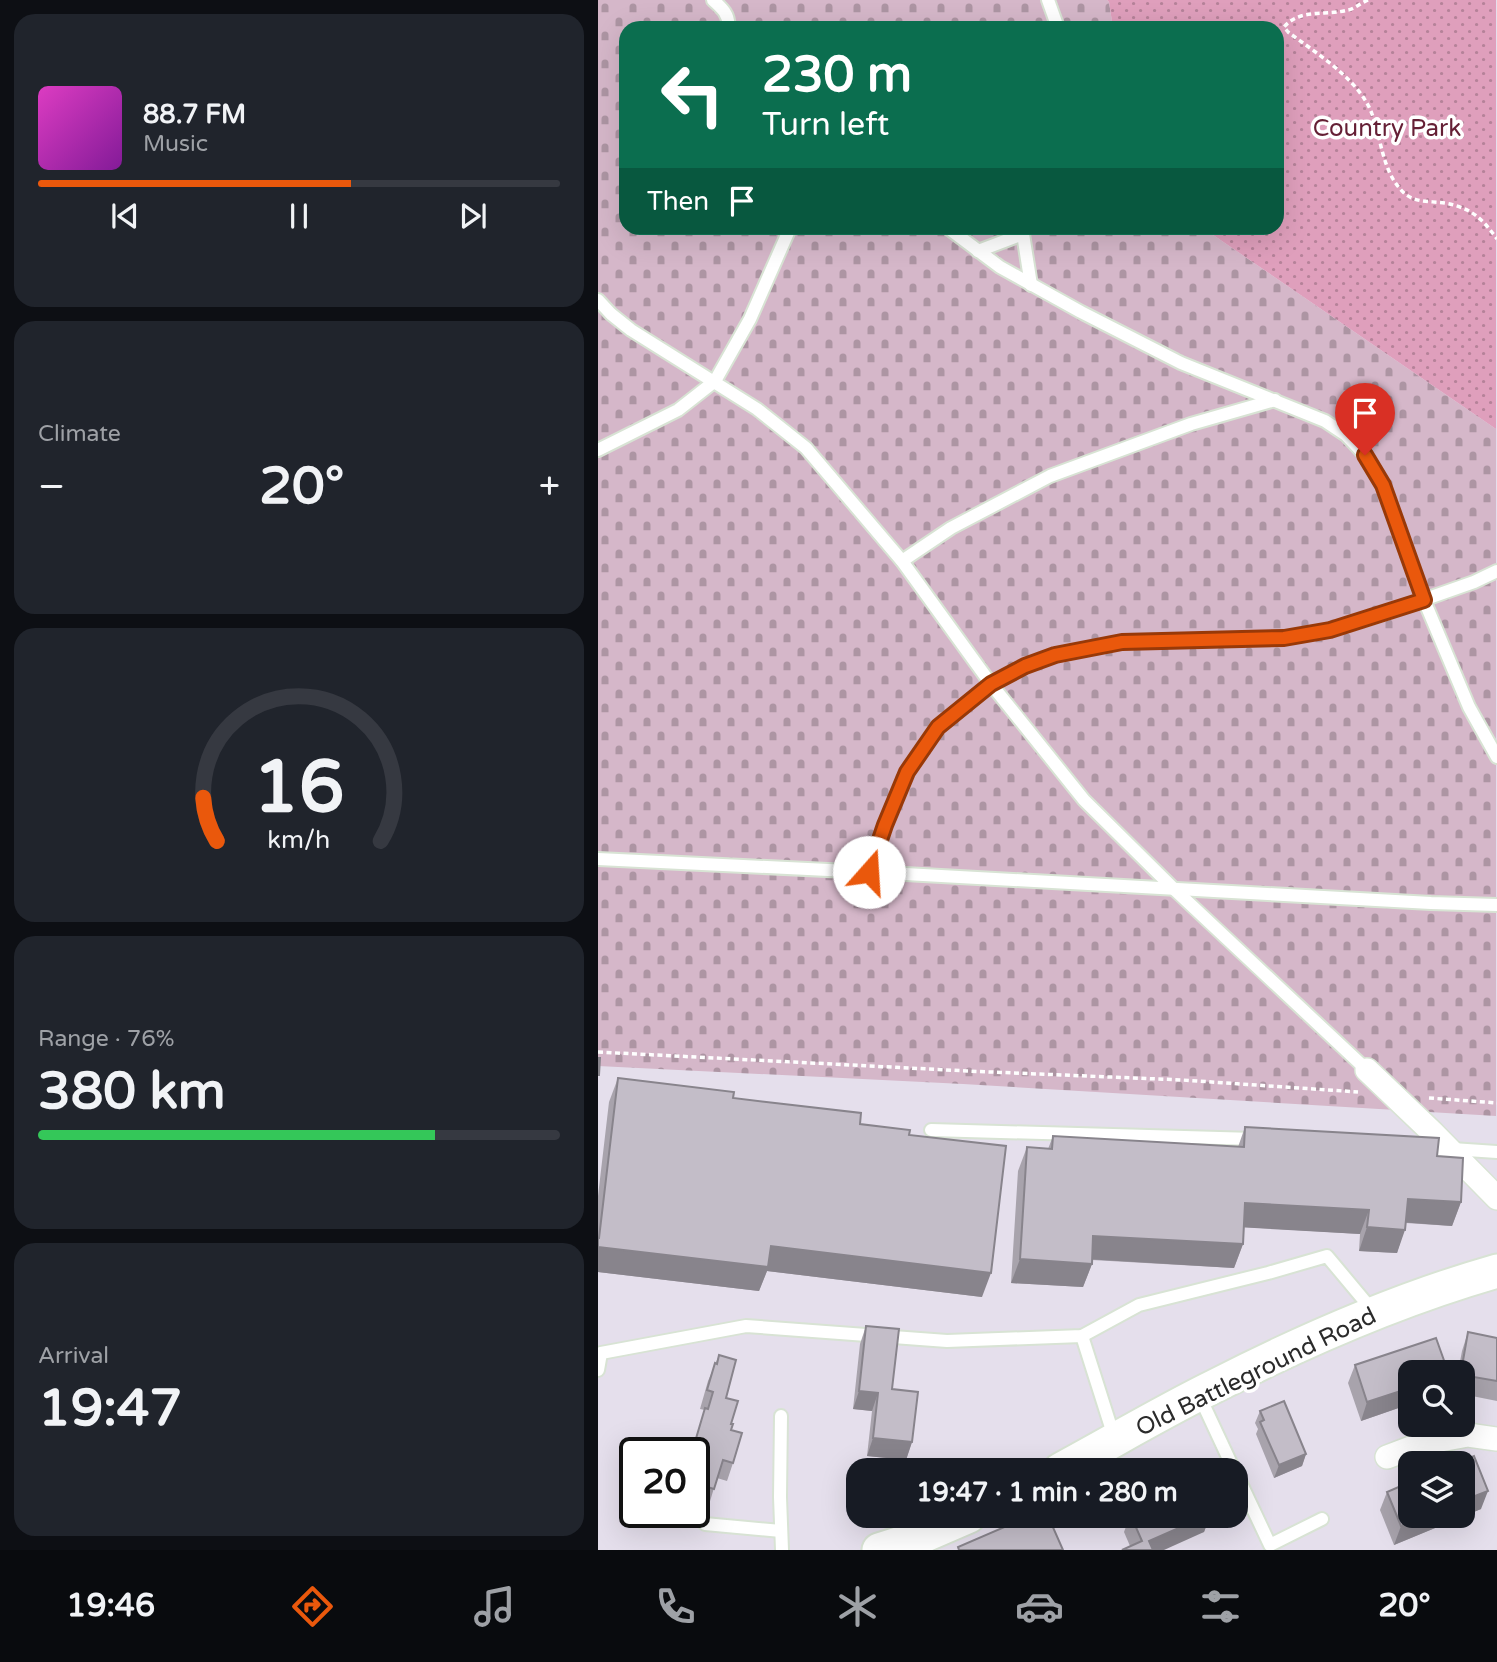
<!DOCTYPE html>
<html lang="en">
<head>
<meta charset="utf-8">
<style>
  body { margin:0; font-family:"Varela Round",sans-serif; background:#20242c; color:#f1f3f6; height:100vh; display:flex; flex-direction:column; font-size:26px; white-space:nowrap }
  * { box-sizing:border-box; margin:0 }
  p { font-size:23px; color:#9ea1a6 }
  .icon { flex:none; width:38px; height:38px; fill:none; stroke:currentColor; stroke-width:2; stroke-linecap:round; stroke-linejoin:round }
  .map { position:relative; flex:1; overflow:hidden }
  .sheet { display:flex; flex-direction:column; gap:14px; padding:14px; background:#0d0f14; width:598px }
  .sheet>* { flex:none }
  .hud { position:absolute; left:21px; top:21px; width:665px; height:214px; border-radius:21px; box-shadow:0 7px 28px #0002; background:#0b6e4f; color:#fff; overflow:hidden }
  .tools { position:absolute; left:800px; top:1360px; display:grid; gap:14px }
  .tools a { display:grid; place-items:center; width:77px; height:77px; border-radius:14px; background:#171b24; box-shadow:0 7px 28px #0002; font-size:35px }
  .speed { position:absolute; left:21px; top:1437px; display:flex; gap:14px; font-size:35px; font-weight:700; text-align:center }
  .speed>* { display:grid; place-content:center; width:91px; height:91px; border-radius:50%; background:#171b24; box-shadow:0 7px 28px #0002; line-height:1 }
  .speed .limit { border:4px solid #111; border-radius:10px; background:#fff; color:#111 }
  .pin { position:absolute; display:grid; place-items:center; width:60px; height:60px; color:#fff; margin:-72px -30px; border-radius:50% 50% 50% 0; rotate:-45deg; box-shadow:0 0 7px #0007 }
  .pin .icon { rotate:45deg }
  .me { position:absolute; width:77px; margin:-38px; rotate:19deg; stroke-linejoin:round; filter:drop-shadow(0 0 5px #0008) }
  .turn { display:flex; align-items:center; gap:24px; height:147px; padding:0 28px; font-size:32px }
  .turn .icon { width:91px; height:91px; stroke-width:2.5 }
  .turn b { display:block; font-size:49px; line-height:60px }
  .then { display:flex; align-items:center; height:66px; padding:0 28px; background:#0003; gap:14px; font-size:26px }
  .big { font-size:52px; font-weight:700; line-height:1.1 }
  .sheet .widget { flex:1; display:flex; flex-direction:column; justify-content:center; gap:10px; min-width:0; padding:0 24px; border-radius:21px; background:#20242c }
  .sheet .dial { align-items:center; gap:0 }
  .dial svg { height:182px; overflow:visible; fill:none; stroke:#363941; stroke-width:7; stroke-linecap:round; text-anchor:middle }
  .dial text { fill:#f1f3f6; stroke:none }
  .song { display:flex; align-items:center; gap:21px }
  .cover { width:84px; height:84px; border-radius:10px; background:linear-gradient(135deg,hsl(310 70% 55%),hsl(290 70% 35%)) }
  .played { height:7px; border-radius:4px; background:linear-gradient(90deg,#ea580c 60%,#363941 60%) }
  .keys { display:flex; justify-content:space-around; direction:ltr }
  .heat { display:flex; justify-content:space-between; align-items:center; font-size:38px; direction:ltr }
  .charge { height:10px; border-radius:5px; background:linear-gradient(90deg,#34c759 76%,#363941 0) }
  .trip { position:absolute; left:248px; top:1458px; width:402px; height:70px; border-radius:21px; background:#171b24; box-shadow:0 7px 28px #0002; font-weight:700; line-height:70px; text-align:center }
  .dock { display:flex; height:112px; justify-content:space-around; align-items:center; background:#090b0e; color:#9ea1a6 }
  .dock .icon { width:49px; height:49px }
  .dock .active { color:#ea580c }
  .dock b { font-size:32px; color:#f1f3f6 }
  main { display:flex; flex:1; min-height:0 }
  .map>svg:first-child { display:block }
  .cemetery { fill:url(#cemetery-stones) }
  .park { fill:url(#park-dots) }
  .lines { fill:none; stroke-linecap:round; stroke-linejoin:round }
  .lane-casing { stroke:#d8e3d4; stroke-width:16 }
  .street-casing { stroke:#d8e3d4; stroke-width:26 }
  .secondary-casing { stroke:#d8e3d4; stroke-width:37 }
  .path { stroke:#fff; stroke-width:3.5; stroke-dasharray:5 3.5; stroke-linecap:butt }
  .lane { stroke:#fff; stroke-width:12 }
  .street { stroke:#fff; stroke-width:23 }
  .secondary { stroke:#fff; stroke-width:33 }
  .wall { fill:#a8a3ac }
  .shaded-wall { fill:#88848c }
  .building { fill:#c3bdc8; stroke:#88848c; stroke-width:2 }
  .route-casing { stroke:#983908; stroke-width:18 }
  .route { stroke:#ea580c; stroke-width:12 }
  .labels { text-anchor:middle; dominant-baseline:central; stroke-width:7; stroke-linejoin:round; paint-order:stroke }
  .park-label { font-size:24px; fill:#651f35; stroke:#fff }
  .street-label { font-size:24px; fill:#2b2b2b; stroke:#fff }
</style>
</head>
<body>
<main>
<section class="sheet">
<div class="widget">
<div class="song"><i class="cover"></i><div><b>88.7 FM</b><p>Music</p></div></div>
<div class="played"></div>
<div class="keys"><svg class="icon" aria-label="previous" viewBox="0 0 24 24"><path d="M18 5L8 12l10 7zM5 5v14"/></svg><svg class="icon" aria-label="pause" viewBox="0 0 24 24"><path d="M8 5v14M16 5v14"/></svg><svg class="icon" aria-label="next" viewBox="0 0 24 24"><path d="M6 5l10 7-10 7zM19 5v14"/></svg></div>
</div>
<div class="widget"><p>Climate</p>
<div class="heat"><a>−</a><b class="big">20°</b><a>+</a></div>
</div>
<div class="widget dial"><svg viewBox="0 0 100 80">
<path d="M14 69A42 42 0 1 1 86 69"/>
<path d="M14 69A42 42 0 0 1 8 50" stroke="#ea580c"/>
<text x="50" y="56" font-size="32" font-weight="700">16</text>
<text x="50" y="72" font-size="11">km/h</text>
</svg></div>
<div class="widget"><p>Range · 76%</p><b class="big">380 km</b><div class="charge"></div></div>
<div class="widget"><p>Arrival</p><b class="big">19:47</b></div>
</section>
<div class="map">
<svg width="899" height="1550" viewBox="0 0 899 1550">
  <defs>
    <pattern id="cemetery-stones" width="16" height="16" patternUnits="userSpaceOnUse" patternTransform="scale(1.75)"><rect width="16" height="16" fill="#d5b7c9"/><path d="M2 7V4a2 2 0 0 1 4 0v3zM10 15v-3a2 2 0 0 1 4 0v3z" fill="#ad95a3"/></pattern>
    <pattern id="park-dots" width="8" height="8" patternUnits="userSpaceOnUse" patternTransform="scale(1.75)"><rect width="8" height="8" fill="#df9fbc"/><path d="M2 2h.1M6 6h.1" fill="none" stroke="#b58299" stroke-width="1.8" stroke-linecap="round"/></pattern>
  </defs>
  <rect width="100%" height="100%" fill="#e5dfec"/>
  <polygon class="cemetery" points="0,0 509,0 511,2 515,28 28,28 28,228 605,228 898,429 898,1116 365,1084 0,1066"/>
  <polygon class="park" points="509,0 898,0 898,429 605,228 679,228 679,28 515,28 511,2"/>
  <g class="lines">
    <g class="lane-casing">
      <g id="lane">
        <path d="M115,0C124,8 132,15 130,28"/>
        <polyline points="450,0 460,28"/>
        <polyline points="350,228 402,267 483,312 583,363 727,421 748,435 767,455 785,485 826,600 871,707 899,757"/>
        <polyline points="428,228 425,234 433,285"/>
        <polyline points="380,251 425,234"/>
        <polyline points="0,300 13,314 33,330 159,409 208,448 304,561 393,684 486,800 576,889 769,1070"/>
        <polyline points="0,450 80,410 117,381 152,319 192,228"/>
        <polyline points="304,561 353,528 452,476 593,424 677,400"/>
        <polyline points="0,859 271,872 833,903 899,905"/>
        <polyline points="271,872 287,825 309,772 339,727 393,684 427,666 457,655 524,642 686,638 732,630 785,614 876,582 899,571"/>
        <polyline points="333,1130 657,1139"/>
        <polyline points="854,1149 899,1152"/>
        <polyline points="484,1336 517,1440"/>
        <polyline points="0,1370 3,1353 148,1326 349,1341 484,1336 541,1305 670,1273 729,1256 775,1311"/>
        <polyline points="601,1395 636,1470"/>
        <polyline points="183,1416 182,1497 184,1550"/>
        <polyline points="639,1475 672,1545 724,1519"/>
        <polyline points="107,1524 183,1531"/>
      </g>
    </g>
    <g class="street-casing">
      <g id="street">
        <polyline points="769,1070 835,1133 899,1198"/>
        <polyline points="789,1457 826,1443 870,1435 899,1439"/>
      </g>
    </g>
    <g class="secondary-casing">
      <g id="secondary">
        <path d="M462,1470C514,1442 564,1412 617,1386C707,1340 801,1299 899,1271"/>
        <polyline points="281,1550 325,1536 371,1516"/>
      </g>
    </g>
    <g class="path">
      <path d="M770,0C763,3 756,9 750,10C729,16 702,8 686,27L690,32C718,53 762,80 774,114C784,141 784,172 806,193C817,203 833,201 847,203C873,208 884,218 899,239"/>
      <polyline points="0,1052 369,1071 584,1080 760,1092"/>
      <polyline points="831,1098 899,1103"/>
    </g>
    <use href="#lane" class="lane"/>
    <use href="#street" class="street"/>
    <use href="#secondary" class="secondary"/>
  </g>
  <g class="wall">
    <polygon points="20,1078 135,1098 262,1124 311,1135 384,1297 169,1271 161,1291 0,1272 0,1196 11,1102"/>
    <polygon points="647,1127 839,1156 863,1202 854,1226 808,1223 799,1253 761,1251 762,1234 646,1227 645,1244 636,1268 494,1260 494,1264 485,1287 413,1283 420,1171 429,1147 450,1149 455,1136 640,1147"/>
    <polygon points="268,1326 294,1389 314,1442 308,1460 269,1456 274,1411 255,1409 262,1344"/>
    <polygon points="870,1332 899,1338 899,1401 864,1394 864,1372 860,1372 864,1351"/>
    <polygon points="121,1355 133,1424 135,1463 129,1481 119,1478 110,1508 96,1504 96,1452 93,1452 107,1410 102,1409 110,1381"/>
    <polygon points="757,1365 848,1366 845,1372 812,1372 812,1404 763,1421 750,1383"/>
    <polygon points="662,1411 708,1454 704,1466 676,1478 658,1434 660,1429 657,1423"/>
    <polygon points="789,1492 883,1509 796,1545 782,1510"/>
    <polygon points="532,1516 612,1516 606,1532 532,1546 526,1532"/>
  </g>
  <g class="shaded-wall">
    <polygon points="810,1199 863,1202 854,1226 801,1222"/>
    <polygon points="647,1203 771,1210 762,1234 639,1227"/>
    <polygon points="769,1227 807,1230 799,1253 761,1251"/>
    <polygon points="495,1236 645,1244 636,1268 487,1259"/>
    <polygon points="173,1246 393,1273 384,1297 169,1271 161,1291 0,1272 0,1247"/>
    <polygon points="422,1259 494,1264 485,1287 413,1283"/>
    <polygon points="848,1366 845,1372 833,1372 833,1370"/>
    <polygon points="812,1388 812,1404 763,1421 769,1402"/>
    <polygon points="261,1391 280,1393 274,1411 255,1409"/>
    <polygon points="275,1438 314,1442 308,1460 269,1456"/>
    <polygon points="708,1454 704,1466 676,1478 681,1465"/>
    <polygon points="890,1491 883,1509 796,1545 803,1526 829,1516 864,1516 864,1501"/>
    <polygon points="608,1516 612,1516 606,1532 566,1550 548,1550 551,1541"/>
  </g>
  <g class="building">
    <polygon points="0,1058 2,1058 1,1075 0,1075"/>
    <polygon points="20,1078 136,1092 135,1098 263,1113 262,1124 312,1130 311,1135 408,1146 393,1273 173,1246 170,1267 0,1247 0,1238 1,1238"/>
    <polygon points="647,1127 841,1138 839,1156 865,1158 863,1202 810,1199 807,1230 769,1227 771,1210 647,1203 645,1244 495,1236 494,1264 422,1259 429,1147 454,1149 455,1136 646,1147"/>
    <polygon points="268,1326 301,1329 294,1389 320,1392 314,1442 275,1438 280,1393 261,1391"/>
    <polygon points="870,1332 899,1338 899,1381 864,1375 864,1372 863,1372"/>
    <polygon points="838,1338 848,1366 833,1370 834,1372 812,1372 812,1388 769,1402 757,1365"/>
    <polygon points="121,1355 138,1360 128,1398 140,1401 133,1424 135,1424 133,1430 144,1433 135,1463 125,1460 116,1489 96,1483 96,1452 94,1452 107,1408 110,1409 115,1392 109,1390 117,1363 119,1364"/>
    <polygon points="686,1401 708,1454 681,1465 662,1422 666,1420 662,1411"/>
    <polygon points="876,1456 890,1491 864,1501 864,1463 860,1463"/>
    <polygon points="812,1482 812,1516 829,1516 803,1526 789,1492"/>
    <polygon points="432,1516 450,1516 465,1550 361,1550 360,1547"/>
    <polygon points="533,1516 608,1516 551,1541 555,1550 524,1550 544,1541"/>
  </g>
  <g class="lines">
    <g class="route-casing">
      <polyline id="route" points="271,872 287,825 309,772 340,727 393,684 427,666 457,655 524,642 686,638 732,630 826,600 785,485 767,455"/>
    </g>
    <use href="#route" class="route"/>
  </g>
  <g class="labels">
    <g class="park-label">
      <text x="789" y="128">Country Park</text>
    </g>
    <g class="street-label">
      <text transform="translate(658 1372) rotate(-26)">Old Battleground Road</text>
    </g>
  </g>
</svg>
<div class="tools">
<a><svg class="icon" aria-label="search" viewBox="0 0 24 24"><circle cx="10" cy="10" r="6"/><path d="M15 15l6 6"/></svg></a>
<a><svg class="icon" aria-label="layers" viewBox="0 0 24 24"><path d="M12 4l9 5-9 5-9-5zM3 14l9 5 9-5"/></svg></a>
</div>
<div class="speed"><div class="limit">20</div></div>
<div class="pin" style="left:767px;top:455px;background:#d93025"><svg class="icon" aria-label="arrive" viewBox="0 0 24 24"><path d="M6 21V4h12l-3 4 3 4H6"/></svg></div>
<svg class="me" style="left:271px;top:872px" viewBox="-20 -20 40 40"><circle r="19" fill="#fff"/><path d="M0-13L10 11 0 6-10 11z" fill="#ea580c"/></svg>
<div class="trip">19:47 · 1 min · 280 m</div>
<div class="hud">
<div class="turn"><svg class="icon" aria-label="left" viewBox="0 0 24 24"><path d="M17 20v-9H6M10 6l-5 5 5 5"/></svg><div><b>230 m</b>Turn left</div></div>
<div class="then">Then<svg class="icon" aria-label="arrive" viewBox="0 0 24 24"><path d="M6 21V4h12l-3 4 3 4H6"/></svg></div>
</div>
</div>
</main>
<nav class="dock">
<b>19:46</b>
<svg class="icon active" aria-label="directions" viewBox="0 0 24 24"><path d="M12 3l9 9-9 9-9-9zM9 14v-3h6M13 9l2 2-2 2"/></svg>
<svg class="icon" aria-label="music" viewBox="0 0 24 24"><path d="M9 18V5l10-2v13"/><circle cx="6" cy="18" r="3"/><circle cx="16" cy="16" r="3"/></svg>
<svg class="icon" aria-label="phone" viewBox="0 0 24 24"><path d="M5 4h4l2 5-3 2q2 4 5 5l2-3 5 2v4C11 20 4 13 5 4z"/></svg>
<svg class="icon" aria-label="climate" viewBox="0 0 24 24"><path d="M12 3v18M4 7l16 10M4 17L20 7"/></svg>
<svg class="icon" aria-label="car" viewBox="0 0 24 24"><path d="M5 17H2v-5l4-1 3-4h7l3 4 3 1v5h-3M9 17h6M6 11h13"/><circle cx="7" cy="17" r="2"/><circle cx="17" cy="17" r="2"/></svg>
<svg class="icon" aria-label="filters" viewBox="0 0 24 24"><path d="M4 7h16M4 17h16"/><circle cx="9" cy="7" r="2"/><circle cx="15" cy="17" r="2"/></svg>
<b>20°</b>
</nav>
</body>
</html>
